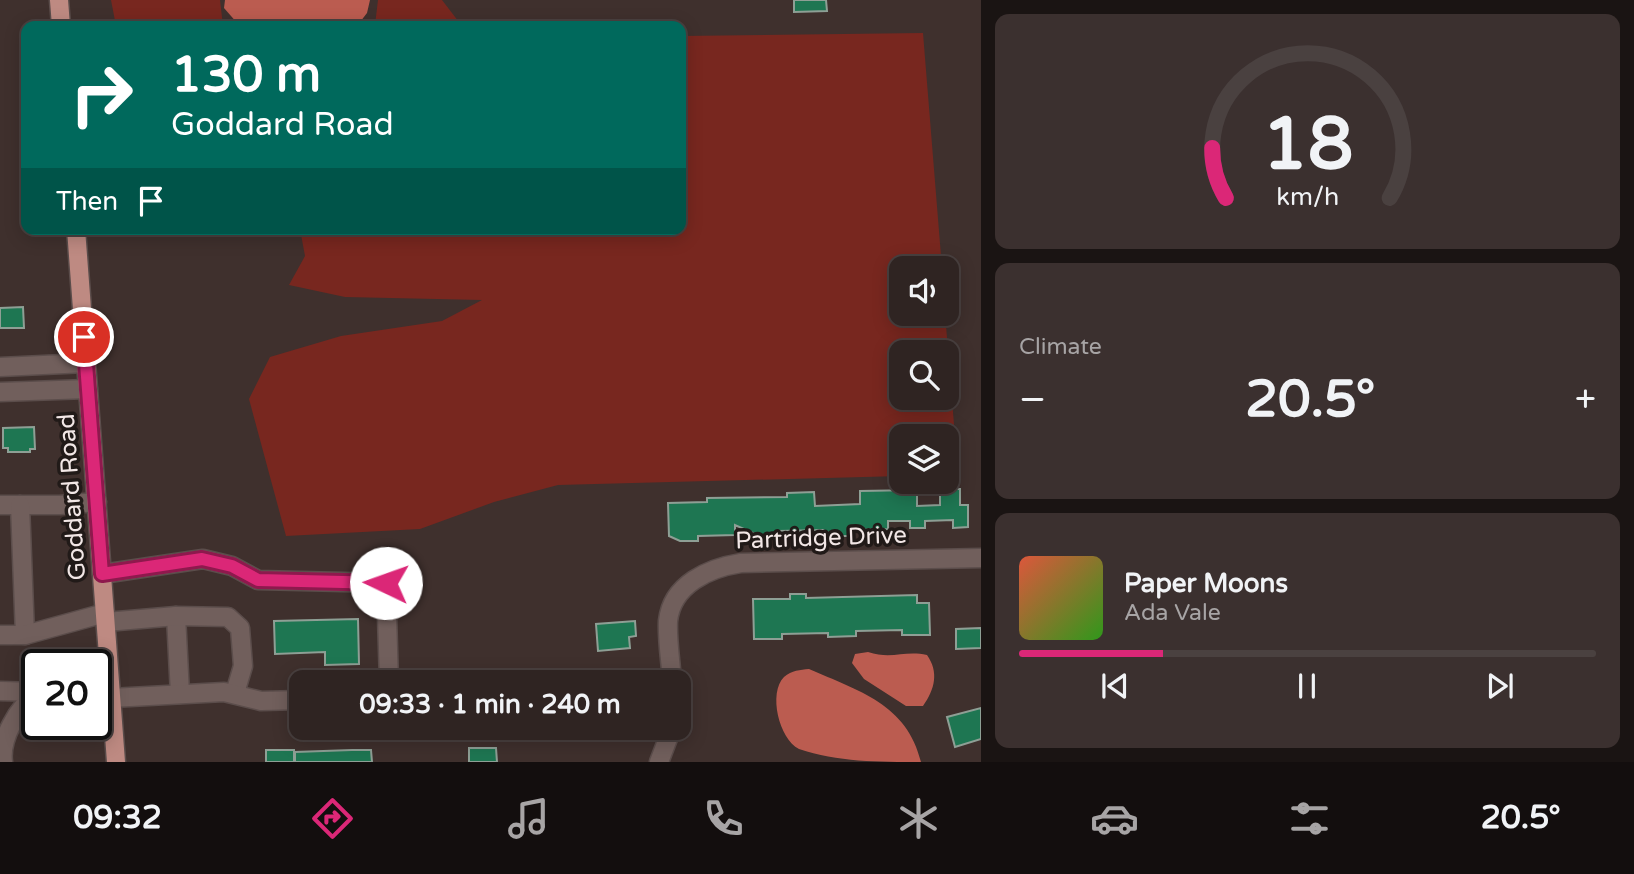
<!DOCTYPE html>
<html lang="en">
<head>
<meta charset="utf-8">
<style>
  body { margin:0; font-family:"Varela Round",sans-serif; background:#3b302f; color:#f1f3f6; height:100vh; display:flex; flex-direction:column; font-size:26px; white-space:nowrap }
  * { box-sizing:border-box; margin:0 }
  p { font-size:23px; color:#a7a4a5 }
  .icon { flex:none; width:38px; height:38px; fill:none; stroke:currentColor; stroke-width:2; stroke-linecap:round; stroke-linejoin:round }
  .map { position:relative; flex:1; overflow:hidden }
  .drawer { display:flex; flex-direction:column; gap:14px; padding:14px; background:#1a1413; width:653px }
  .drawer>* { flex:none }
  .banner { position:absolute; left:21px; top:21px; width:665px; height:214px; border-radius:14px; box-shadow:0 4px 18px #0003,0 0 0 2px #4a4140; background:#00695c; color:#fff; overflow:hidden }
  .buttons { position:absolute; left:889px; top:256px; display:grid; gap:14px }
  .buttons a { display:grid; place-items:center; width:70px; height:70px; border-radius:14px; background:#2f2422; box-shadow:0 4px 18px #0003,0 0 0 2px #4a4140; font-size:35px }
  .speed { position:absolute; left:21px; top:649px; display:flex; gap:14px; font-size:35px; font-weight:700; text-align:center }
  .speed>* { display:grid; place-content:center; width:91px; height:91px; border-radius:50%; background:#2f2422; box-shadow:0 4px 18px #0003,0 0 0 2px #4a4140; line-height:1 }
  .speed .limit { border:4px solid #111; border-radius:10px; background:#fff; color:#111 }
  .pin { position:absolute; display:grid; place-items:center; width:60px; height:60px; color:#fff; margin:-30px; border:4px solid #fff; border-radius:50%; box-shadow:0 2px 7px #0007 }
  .me { position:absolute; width:77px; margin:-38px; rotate:273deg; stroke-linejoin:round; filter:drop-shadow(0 0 5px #0008) }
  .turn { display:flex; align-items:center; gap:24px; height:147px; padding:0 35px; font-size:32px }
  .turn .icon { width:91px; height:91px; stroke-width:2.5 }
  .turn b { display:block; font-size:49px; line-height:60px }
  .then { display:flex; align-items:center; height:66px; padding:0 35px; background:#0003; gap:14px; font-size:26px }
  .big { font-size:52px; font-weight:800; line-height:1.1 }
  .drawer .card { flex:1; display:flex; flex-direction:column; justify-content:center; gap:10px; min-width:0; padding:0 24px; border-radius:14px; background:#3b302f }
  .drawer .dial { align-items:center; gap:0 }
  .dial svg { height:182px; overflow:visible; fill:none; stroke:#4a4140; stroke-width:7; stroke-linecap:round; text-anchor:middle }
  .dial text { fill:#f1f3f6; stroke:none }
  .song { display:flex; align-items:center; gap:21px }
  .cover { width:84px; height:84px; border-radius:10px; background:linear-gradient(135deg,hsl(10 70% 55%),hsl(110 70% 35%)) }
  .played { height:7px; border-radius:4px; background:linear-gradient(90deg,#db2777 25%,#4a4140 25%) }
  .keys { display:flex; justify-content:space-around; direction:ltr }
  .heat { display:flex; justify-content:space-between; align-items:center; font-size:38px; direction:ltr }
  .trip { position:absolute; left:289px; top:670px; width:402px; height:70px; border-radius:14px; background:#2f2422; box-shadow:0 4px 18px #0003,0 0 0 2px #4a4140; font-weight:800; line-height:70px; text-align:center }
  .tab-bar { display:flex; height:112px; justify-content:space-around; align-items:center; background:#130e0e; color:#a7a4a5 }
  .tab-bar .icon { width:49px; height:49px }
  .tab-bar .on { color:#db2777 }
  .tab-bar b { font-size:32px; color:#f1f3f6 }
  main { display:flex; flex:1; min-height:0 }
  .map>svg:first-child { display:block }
  .green { fill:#78271f; fill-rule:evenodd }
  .water { fill:#bb5c50 }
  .building { fill:#1e7652; stroke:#8e9f95; stroke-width:2 }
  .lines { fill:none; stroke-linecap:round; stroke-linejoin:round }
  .minor-casing { stroke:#5b4d4b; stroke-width:21 }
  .major-casing { stroke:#5b4d4b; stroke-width:21 }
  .minor { stroke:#715f5c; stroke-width:18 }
  .major { stroke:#be8a82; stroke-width:18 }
  .route-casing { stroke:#8e194d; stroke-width:18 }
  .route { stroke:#db2777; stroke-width:12 }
  .labels { text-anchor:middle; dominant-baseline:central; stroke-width:7; stroke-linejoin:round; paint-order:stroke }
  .street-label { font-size:24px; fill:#f2e7e6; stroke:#211a18 }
</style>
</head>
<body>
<main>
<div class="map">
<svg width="982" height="762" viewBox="0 0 982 762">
  <rect width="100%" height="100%" fill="#3f302d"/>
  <g class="green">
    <polygon points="111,0 220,0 223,26 116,26"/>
    <polygon points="378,0 442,0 462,26 369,26 375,25"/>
    <path d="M923,33L942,268H901V313H945L958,474H947V436H901V476L558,485L494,502L420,529L286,536L249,399L270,357L341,336L442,321L482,300L345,297L289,285L305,256L300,229H681V36ZM901,352H947V397H901Z"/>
  </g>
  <g class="water">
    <polygon points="225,0 370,0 367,13 357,26 310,21 238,24 224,8"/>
    <path d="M868,652C892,660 904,650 927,655C939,672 935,689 923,706H906L864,679L852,663L855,654Z"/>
    <path d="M809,669C859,691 907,704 921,762C879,762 837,762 799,749C779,739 768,693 784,677C792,670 800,670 809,669Z"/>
  </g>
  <g class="building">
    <polygon points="794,0 826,0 827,11 794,12"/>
    <polygon points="23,307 24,328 0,328 0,308"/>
    <polygon points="34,427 35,449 30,449 30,452 8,452 8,448 3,448 3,428"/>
    <polygon points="940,489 960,489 960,505 968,505 968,527 953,528 953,520 925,521 925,528 910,528 910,521 888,521 888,529 854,530 854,536 836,536 823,530 779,531 779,535 760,536 735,525 735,535 698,536 698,541 680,541 669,536 668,503 707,502 707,498 787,497 787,493 814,492 815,506 860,504 860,491 917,490 917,506 940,505"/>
    <polygon points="790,594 806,594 806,598 917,595 917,603 929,603 930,635 902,635 902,630 856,631 856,636 828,637 828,633 782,634 782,639 754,639 753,599 790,599"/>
    <polygon points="358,619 359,664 325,665 325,652 275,654 274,621"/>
    <polygon points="635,621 636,636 629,637 630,648 598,651 596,624"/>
    <polygon points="981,628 981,648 956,649 956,629"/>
    <polygon points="981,708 981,739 955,747 947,717"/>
    <polygon points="469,748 496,748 497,762 469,762"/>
    <rect x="266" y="750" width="28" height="12"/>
    <polygon points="352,750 371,750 372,762 295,762 295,752"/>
  </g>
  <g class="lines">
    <g class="minor-casing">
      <g id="minor">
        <polyline points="0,367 86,363"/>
        <polyline points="0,392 88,389"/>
        <polyline points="0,505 60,505 97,502"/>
        <polyline points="20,505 25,635"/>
        <polyline points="102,574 203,559 232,566 258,580 386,583 389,682"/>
        <polyline points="176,616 180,694"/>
        <polyline points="106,622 176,616 228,617 240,628 243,666 235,693"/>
        <polyline points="0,635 25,635 105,613"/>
        <path d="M672,682C671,663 667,641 668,621C672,584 709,568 741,563L982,558"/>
        <polyline points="0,691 37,692"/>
        <polyline points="111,698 224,692 261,701 301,700"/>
        <path d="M3,762C0,740 17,707 37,695"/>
        <polyline points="659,762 672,728"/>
      </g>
    </g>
    <g class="major-casing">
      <g id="major">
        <polyline points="59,0 61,26"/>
        <polyline points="76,229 116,762"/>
      </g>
    </g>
    <use href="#minor" class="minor"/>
    <use href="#major" class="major"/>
  </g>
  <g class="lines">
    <g class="route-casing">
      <polyline id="route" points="84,337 102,574 202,559 232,566 258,580 386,583"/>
    </g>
    <use href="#route" class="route"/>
  </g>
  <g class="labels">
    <g class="street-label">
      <text transform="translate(72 497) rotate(-94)">Goddard Road</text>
      <text transform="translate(821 538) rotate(-2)">Partridge Drive</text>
    </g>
  </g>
</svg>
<div class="buttons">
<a><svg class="icon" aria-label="sound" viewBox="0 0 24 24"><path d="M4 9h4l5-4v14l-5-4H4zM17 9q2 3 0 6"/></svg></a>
<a><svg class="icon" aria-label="search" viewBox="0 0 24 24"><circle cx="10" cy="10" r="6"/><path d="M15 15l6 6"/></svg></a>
<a><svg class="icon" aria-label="layers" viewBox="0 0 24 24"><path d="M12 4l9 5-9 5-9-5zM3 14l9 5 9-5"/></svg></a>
</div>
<div class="speed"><div class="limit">20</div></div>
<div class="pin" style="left:84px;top:337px;background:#d93025"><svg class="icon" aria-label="arrive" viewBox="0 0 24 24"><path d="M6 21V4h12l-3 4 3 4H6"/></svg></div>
<svg class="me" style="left:386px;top:583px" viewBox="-20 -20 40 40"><circle r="19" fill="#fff"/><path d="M0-13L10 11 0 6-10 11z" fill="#db2777"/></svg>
<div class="trip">09:33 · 1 min · 240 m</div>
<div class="banner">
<div class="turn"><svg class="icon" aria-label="right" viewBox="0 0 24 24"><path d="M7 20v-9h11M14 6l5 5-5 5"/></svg><div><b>130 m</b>Goddard Road</div></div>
<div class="then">Then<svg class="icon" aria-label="arrive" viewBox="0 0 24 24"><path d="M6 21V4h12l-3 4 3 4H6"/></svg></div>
</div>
</div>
<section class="drawer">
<div class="card dial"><svg viewBox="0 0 100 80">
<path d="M14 69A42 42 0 1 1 86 69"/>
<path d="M14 69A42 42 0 0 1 8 47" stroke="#db2777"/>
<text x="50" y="56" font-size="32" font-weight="700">18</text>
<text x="50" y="72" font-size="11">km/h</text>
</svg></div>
<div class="card"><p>Climate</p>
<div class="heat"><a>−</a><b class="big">20.5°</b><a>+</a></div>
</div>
<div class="card">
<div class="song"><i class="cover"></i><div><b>Paper Moons</b><p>Ada Vale</p></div></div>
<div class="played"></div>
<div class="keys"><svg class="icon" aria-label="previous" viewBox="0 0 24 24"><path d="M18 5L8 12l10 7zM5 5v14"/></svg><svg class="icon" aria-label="pause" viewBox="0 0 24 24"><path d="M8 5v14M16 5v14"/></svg><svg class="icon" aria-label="next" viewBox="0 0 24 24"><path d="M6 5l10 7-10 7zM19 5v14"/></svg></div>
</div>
</section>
</main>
<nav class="tab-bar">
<b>09:32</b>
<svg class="icon on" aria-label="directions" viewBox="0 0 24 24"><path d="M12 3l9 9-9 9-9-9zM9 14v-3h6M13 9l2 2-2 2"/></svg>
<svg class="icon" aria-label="music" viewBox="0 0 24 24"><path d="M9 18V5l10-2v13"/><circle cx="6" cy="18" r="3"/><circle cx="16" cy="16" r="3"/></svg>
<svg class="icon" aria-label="phone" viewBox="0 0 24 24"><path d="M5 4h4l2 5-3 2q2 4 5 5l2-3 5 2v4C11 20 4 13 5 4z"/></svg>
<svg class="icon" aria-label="climate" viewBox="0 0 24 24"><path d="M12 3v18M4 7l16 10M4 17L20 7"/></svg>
<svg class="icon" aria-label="car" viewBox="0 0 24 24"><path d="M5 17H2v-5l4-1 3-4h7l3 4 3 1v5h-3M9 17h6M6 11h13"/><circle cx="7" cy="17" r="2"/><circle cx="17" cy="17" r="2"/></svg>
<svg class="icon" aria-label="filters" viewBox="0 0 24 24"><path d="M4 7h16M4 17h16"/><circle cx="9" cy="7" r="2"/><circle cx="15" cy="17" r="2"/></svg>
<b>20.5°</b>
</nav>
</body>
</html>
